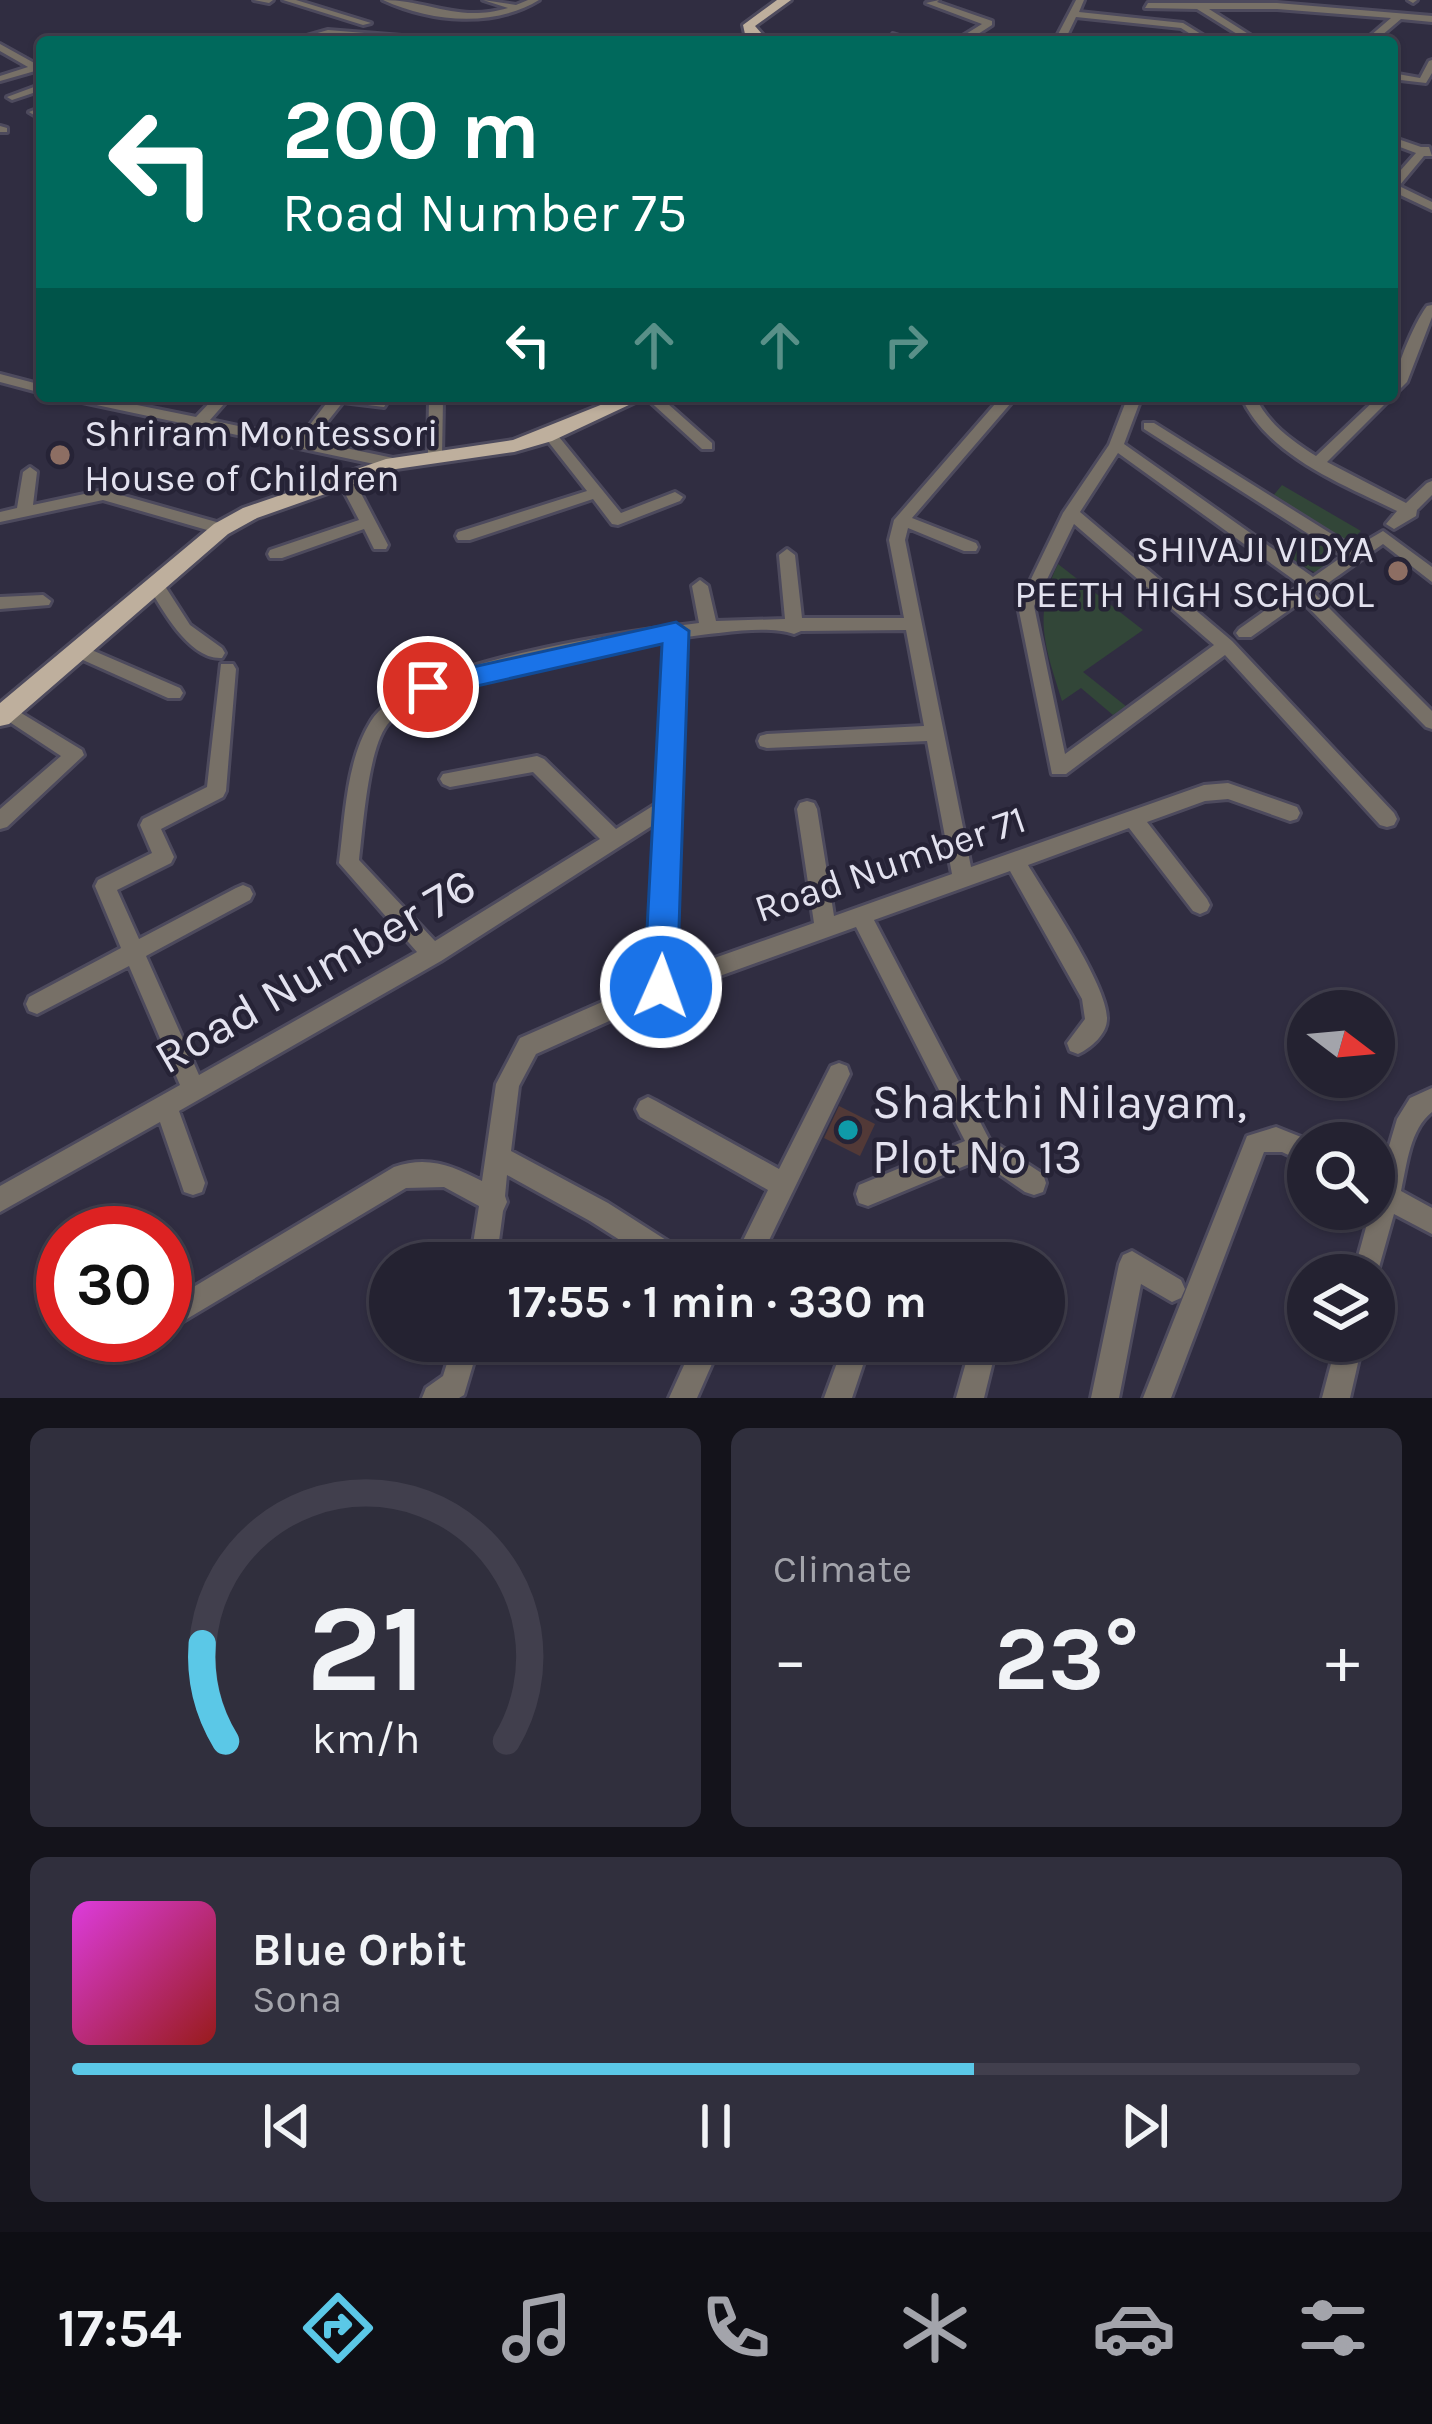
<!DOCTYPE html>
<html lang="en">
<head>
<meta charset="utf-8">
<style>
  body { margin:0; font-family:Karla,sans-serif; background:#302f3d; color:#f1f3f6; height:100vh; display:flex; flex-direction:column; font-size:45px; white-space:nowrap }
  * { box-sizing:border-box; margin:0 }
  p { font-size:39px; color:#a3a4ab }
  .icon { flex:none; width:66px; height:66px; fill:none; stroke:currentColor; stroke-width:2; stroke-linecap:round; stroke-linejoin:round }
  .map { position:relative; height:1398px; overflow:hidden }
  .details { display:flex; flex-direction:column; gap:30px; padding:30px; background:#14131b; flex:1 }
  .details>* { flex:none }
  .hud { position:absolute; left:36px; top:36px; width:1362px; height:366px; border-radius:12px; box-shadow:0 3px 9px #0004,0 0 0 3px #413f4d; background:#00695c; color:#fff; overflow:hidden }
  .needle { width:78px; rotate:106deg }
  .tools { position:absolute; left:1287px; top:990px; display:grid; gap:24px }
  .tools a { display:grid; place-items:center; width:108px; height:108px; border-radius:50%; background:#242231; box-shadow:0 3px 9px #0004,0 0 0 3px #413f4d; font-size:60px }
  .speed { position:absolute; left:36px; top:1206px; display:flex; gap:24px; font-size:60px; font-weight:700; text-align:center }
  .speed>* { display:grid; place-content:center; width:156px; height:156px; border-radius:50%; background:#242231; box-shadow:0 3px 9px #0004,0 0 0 3px #413f4d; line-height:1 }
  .speed .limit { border:18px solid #d22; background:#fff; color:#111 }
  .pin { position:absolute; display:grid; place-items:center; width:102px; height:102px; color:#fff; margin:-51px; border:6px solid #fff; border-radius:50%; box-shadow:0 3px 12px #0007 }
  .me { position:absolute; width:132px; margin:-66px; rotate:2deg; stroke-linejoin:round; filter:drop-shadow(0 0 9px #0008) }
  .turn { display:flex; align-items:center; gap:42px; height:252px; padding:0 48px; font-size:54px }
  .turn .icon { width:156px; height:156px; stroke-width:2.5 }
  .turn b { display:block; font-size:84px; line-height:102px }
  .lanes { display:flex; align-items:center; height:114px; padding:0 48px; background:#0003; justify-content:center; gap:60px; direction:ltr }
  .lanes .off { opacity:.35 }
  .big { font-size:90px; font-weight:700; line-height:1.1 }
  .details .tile { flex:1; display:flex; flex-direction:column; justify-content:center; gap:18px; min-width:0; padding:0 42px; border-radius:18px; background:#302f3d }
  .details .dial { align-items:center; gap:0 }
  .dial svg { height:312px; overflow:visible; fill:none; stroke:#413f4d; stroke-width:7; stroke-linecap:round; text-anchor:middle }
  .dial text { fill:#f1f3f6; stroke:none }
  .song { display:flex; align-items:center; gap:36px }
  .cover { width:144px; height:144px; border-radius:18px; background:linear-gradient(135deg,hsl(300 70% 55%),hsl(0 70% 35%)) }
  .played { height:12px; border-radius:6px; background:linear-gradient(90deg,#5bc8e7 70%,#413f4d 70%) }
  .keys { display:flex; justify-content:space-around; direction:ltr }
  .heat { display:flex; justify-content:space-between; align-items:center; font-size:66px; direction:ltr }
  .details .tiles { flex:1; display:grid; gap:30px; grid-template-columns:1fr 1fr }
  .tile:last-child { grid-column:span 2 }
  .trip { position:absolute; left:369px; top:1242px; width:696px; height:120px; border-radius:60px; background:#242231; box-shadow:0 3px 9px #0004,0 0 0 3px #413f4d; font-weight:700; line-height:120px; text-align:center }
  .tab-bar { display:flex; height:192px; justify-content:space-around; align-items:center; background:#0e0e14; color:#a3a4ab }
  .tab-bar .icon { width:84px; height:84px }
  .tab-bar .active { color:#5bc8e7 }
  .tab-bar b { font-size:54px; color:#f1f3f6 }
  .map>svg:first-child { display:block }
  .green { fill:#324638 }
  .building { fill:#523937 }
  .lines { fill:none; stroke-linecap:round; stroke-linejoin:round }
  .minor-casing { stroke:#4d4a5d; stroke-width:6 }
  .major-casing { stroke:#4d4a5d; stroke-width:6 }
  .minor { fill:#777067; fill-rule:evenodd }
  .major { fill:#beaf9d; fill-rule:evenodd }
  .route { fill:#1a73e8; stroke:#114b97; stroke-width:3 }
  .education-dot { fill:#8d6e63; stroke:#262336; stroke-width:4.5 }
  .culture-dot { fill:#0f9aa8; stroke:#262336; stroke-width:4.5 }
  .labels { text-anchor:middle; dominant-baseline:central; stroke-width:9; stroke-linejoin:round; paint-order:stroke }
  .poi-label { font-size:39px; fill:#e3e2ef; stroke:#262336; text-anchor:start }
  .street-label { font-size:39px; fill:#e3e2ef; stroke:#262336 }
  .near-street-label { font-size:48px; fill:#e3e2ef; stroke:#262336 }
  .near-poi-label { font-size:48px; fill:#e3e2ef; stroke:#262336; text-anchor:start }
</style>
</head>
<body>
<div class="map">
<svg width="1432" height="1398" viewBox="0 0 1432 1398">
  <rect width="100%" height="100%" fill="#302d41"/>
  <g class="green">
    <polygon points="1282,485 1361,531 1316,573 1280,554 1301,533 1263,508"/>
    <path d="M1058,564L1143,630L1083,672L1127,707L1113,715L1081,688L1062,701C1046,649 1032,616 1058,564Z"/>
  </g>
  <polygon class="building" points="839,1106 875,1124 860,1156 824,1138"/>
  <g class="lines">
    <g class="minor-casing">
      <g id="minor">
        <polygon points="254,0 273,0 269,3"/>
        <polygon points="283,0 296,0 371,23 363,25"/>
        <path d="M383,0C429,0 457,23 508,8L483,0L516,5L528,0H539C493,28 431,22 383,0Z"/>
        <polygon points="939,0 937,2 992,21 992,25 978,34 997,42 972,38 965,42 953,42 982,24 926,3"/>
        <polygon points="1076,0 1084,0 1079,12 1183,23 1214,42 1203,42 1181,28 1076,17 1064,42 1054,42"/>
        <polygon points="1408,0 1417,0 1413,3"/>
        <polygon points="1148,3 1277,3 1432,16 1432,22 1401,19 1374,42 1363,42 1391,18 1277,9 1209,9 1261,42 1250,42 1197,9 1145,8"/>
        <path d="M328,30L414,37L419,40C390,46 357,33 327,36C313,37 301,42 286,42Z"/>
        <polygon points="893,34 913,40 915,42 890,39"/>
        <polygon points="0,44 36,64 42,62 42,74 35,71 0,81 0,76 28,67 0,51"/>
        <polygon points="1432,60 1432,73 1426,83 1392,79 1392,73 1420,78 1429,61"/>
        <polygon points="42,84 42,90 12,100 7,97"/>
        <polygon points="42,107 42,113 34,115 29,112"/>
        <polygon points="0,126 7,128 7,132 0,132"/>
        <polygon points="1392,137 1421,147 1429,147 1432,156 1424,156 1399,186 1432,202 1432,210 1392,191 1392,180 1416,153 1392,144"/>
        <path d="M1432,305V317L1407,382L1327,462L1406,503L1427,483L1432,481V495L1417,510L1416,516L1394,529L1386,524L1397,511C1342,484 1267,456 1241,396H1255C1268,424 1291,440 1316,456L1379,396H1392C1392,375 1414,323 1427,306Z"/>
        <polygon points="0,374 42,385 42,393 0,382"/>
        <polygon points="66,396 93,396 196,417 216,396 231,396 210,420 299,439 332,396 357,396 384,401 386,404 384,407 343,402 312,441 393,458 400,463 393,468 73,400"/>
        <polygon points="644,396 659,396 712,443 712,449 702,449"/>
        <path d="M1002,396H1017L912,518L976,543L978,547L976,551H964L908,528L905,540L971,867L1204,785L1228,783L1297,807L1300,813L1297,819L1290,821L1228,799L1205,801L1147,822L1207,899L1210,905L1207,911L1200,914L1193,911L1129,828L1028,865C1047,897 1108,986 1107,1019C1107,1034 1091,1048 1078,1054L1070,1051L1067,1043L1085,1019L1082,999L1010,871L874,920L989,1139L1043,1174L1046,1183L1043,1192L1034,1195L1025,1192L979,1160L868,1206L859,1203L856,1194L859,1185L965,1141L856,927L667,995L536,1054L519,1086L511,1151L608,1203L688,1254L692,1263H656L590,1221L507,1175L505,1196L507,1202L503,1211L496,1263H470L479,1206L444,1187L406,1188L165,1332V1304L394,1167C428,1155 453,1166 482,1181L496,1084L520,1038L650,981L658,822L441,961L179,1111L205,1183L202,1192L193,1195L184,1192L160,1122L0,1212V1186L180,1085L129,966L37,1014L29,1011L26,1004L29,997L121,948L95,886L98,880L152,853L140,825L143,819L207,787L221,664H233L236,669L226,791L223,797L161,829L174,857L171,863L117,890L139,939L236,888L243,885L250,888L253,894L250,900L146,956L199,1075L417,952L339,863C345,817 346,761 371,721C407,662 630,631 699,623L692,586L700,580L708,586L716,621L785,619L779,555L787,549L795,555L802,618H904L889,540L894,520ZM906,630L924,726L767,734L760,736L758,741L760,746L767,748L927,741L952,874L834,916L817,809L814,803L807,801L800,803L797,809L814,923L672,973L684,637C714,634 767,624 794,634L801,631ZM667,639L659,802L616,829L544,759L537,756L443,774L440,779L443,784L450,787L533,772L600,839L435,941L359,860C363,827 368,750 387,725C427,674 603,648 667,639Z"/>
        <path d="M1128,396H1142L1124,444L1313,577L1343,556L1144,429V423H1154L1354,548L1383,531L1432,567V582L1383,544L1314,593L1432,711V729L1426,727L1302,601L1251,637H1239L1236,633L1239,629L1301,585L1118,453L1080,512L1232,641L1394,813L1397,819L1394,825L1387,827L1380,825L1225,655L1066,774H1052L1018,606L1063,513L1109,445ZM1074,524L1214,645L1065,754L1034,606Z"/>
        <polygon points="436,397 443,401 442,455 435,460 428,455 429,401"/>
        <polygon points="550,431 555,432 621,513 675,492 683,497 680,501 618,525 612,524 593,499 470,540 458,540 456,536 458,532 587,491 543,435"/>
        <polygon points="30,467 37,472 33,505 103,490 227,525 229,529 221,534 103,500 0,522 0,512 17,508 23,472"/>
        <polygon points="346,475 354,480 388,545 386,549 374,549 364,529 282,558 270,558 268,554 270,550 359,520 338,480"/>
        <path d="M155,578L161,580L190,625L222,648L225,653L222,658C189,660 162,609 147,584Z"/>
        <polygon points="43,595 51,601 49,605 0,609 0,597"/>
        <polygon points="80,645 180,688 183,693 180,698 168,698 74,656 71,651"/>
        <polygon points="8,705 82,750 84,755 7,827 0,829 0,809 61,756 2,717 2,707"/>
        <polygon points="839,1063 847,1066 850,1074 758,1263 732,1263 768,1190 640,1117 636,1109 640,1101 648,1097 656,1101 779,1169 831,1066"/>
        <path d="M1432,1088V1112C1410,1129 1407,1164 1401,1191L1432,1208V1234L1394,1214L1374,1285V1275H1353L1371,1209H1374V1182L1379,1180L1397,1119L1410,1098Z"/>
        <polygon points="1276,1127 1316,1143 1308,1143 1308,1164 1282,1152 1264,1152 1171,1398 1143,1398 1247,1136"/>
        <polygon points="1132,1251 1181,1280 1185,1289 1181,1298 1172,1302 1141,1284 1119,1398 1091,1398 1119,1264 1123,1255"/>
        <polygon points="113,1335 151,1335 147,1344 117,1361 108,1357 104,1348 108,1339"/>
        <polygon points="454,1341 480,1341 464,1395 459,1398 422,1398 426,1388 443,1376"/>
        <polygon points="695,1341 722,1341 697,1398 669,1398"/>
        <polygon points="845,1341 871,1341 852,1398 824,1398"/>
        <polygon points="972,1341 998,1341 984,1398 956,1398"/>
        <polygon points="1337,1341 1363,1341 1350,1398 1322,1398"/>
      </g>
    </g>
    <g class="major-casing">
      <g id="major">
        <polygon points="777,0 791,0 755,26 769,42 755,42 745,34 743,25"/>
        <polygon points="623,396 648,396 552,441 514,452 396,469 257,518 228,534 9,724 0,726 0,703 214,524 243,508 386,459 513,440"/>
      </g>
    </g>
    <use href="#minor" class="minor"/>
    <use href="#major" class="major"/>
  </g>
  <polygon class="route" points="676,622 689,631 677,987 673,998 661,1002 649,998 644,987 662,644 428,697 415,687 428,677"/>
  <g class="education-dot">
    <circle cx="60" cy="455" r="12"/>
    <circle cx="1398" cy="571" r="12"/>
  </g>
  <circle class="culture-dot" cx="848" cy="1130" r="12"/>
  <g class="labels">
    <g class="poi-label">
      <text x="84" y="433">Shriram Montessori<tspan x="84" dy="45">House of Children</tspan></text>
      <text x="1374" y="549" text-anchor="end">SHIVAJI VIDYA<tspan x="1374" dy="45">PEETH HIGH SCHOOL</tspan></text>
    </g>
    <g class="street-label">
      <text transform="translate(890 864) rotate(-19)">Road Number 71</text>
    </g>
    <g class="near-street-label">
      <text transform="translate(315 971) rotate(-30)">Road Number 76</text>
    </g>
    <g class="near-poi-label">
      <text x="872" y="1102">Shakthi Nilayam,<tspan x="872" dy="55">Plot No 13</tspan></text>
    </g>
  </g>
</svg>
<div class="tools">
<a><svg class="needle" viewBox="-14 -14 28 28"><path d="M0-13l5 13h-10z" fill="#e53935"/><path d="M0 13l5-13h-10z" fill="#a3a4ab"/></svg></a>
<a><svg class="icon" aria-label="search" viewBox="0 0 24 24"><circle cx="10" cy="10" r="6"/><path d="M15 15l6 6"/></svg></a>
<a><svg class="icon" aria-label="layers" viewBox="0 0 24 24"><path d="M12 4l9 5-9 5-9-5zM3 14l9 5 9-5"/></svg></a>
</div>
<div class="speed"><div class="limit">30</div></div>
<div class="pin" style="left:428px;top:687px;background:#d93025"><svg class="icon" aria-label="arrive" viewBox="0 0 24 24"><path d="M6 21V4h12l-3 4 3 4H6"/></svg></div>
<svg class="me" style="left:661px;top:987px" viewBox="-20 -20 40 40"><circle r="17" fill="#1a73e8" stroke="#fff" stroke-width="3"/><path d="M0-11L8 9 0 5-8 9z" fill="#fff"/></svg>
<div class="trip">17:55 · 1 min · 330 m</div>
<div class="hud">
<div class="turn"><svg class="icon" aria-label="left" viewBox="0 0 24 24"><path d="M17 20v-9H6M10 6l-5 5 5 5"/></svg><div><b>200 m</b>Road Number 75</div></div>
<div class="lanes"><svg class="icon" aria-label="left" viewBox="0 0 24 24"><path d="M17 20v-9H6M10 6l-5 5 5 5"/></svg><svg class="icon off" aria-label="ahead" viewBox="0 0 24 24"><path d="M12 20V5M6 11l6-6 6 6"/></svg><svg class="icon off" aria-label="ahead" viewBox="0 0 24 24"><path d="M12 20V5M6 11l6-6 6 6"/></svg><svg class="icon off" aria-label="right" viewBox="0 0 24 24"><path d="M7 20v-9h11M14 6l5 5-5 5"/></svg></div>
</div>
</div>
<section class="details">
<div class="tiles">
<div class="tile dial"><svg viewBox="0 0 100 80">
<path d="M14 69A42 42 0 1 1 86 69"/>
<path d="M14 69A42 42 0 0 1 8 44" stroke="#5bc8e7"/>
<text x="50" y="56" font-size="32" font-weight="700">21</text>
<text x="50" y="72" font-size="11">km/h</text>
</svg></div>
<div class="tile"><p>Climate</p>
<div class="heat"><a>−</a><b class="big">23°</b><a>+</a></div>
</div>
<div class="tile">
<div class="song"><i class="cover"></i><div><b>Blue Orbit</b><p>Sona</p></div></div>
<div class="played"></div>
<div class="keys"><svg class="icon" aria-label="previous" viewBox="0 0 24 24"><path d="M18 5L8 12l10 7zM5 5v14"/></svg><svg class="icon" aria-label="pause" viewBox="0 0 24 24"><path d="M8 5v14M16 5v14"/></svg><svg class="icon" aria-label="next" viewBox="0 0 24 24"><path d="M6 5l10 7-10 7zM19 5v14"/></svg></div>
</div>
</div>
</section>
<nav class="tab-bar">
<b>17:54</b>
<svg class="icon active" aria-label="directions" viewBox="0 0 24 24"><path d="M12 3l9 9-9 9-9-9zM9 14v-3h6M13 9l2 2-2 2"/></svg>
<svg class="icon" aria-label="music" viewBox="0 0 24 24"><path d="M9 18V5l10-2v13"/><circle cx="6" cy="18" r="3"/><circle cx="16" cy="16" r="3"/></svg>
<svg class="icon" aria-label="phone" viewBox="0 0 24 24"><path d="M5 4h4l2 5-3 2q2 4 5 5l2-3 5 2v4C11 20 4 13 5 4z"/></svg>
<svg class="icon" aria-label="climate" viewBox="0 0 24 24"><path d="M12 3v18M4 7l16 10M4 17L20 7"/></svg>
<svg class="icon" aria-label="car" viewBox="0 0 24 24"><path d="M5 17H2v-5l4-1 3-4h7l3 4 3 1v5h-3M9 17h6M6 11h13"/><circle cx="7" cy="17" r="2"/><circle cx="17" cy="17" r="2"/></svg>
<svg class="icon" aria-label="filters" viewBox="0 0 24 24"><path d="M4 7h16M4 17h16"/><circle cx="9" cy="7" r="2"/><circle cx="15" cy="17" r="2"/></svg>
</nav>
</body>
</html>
